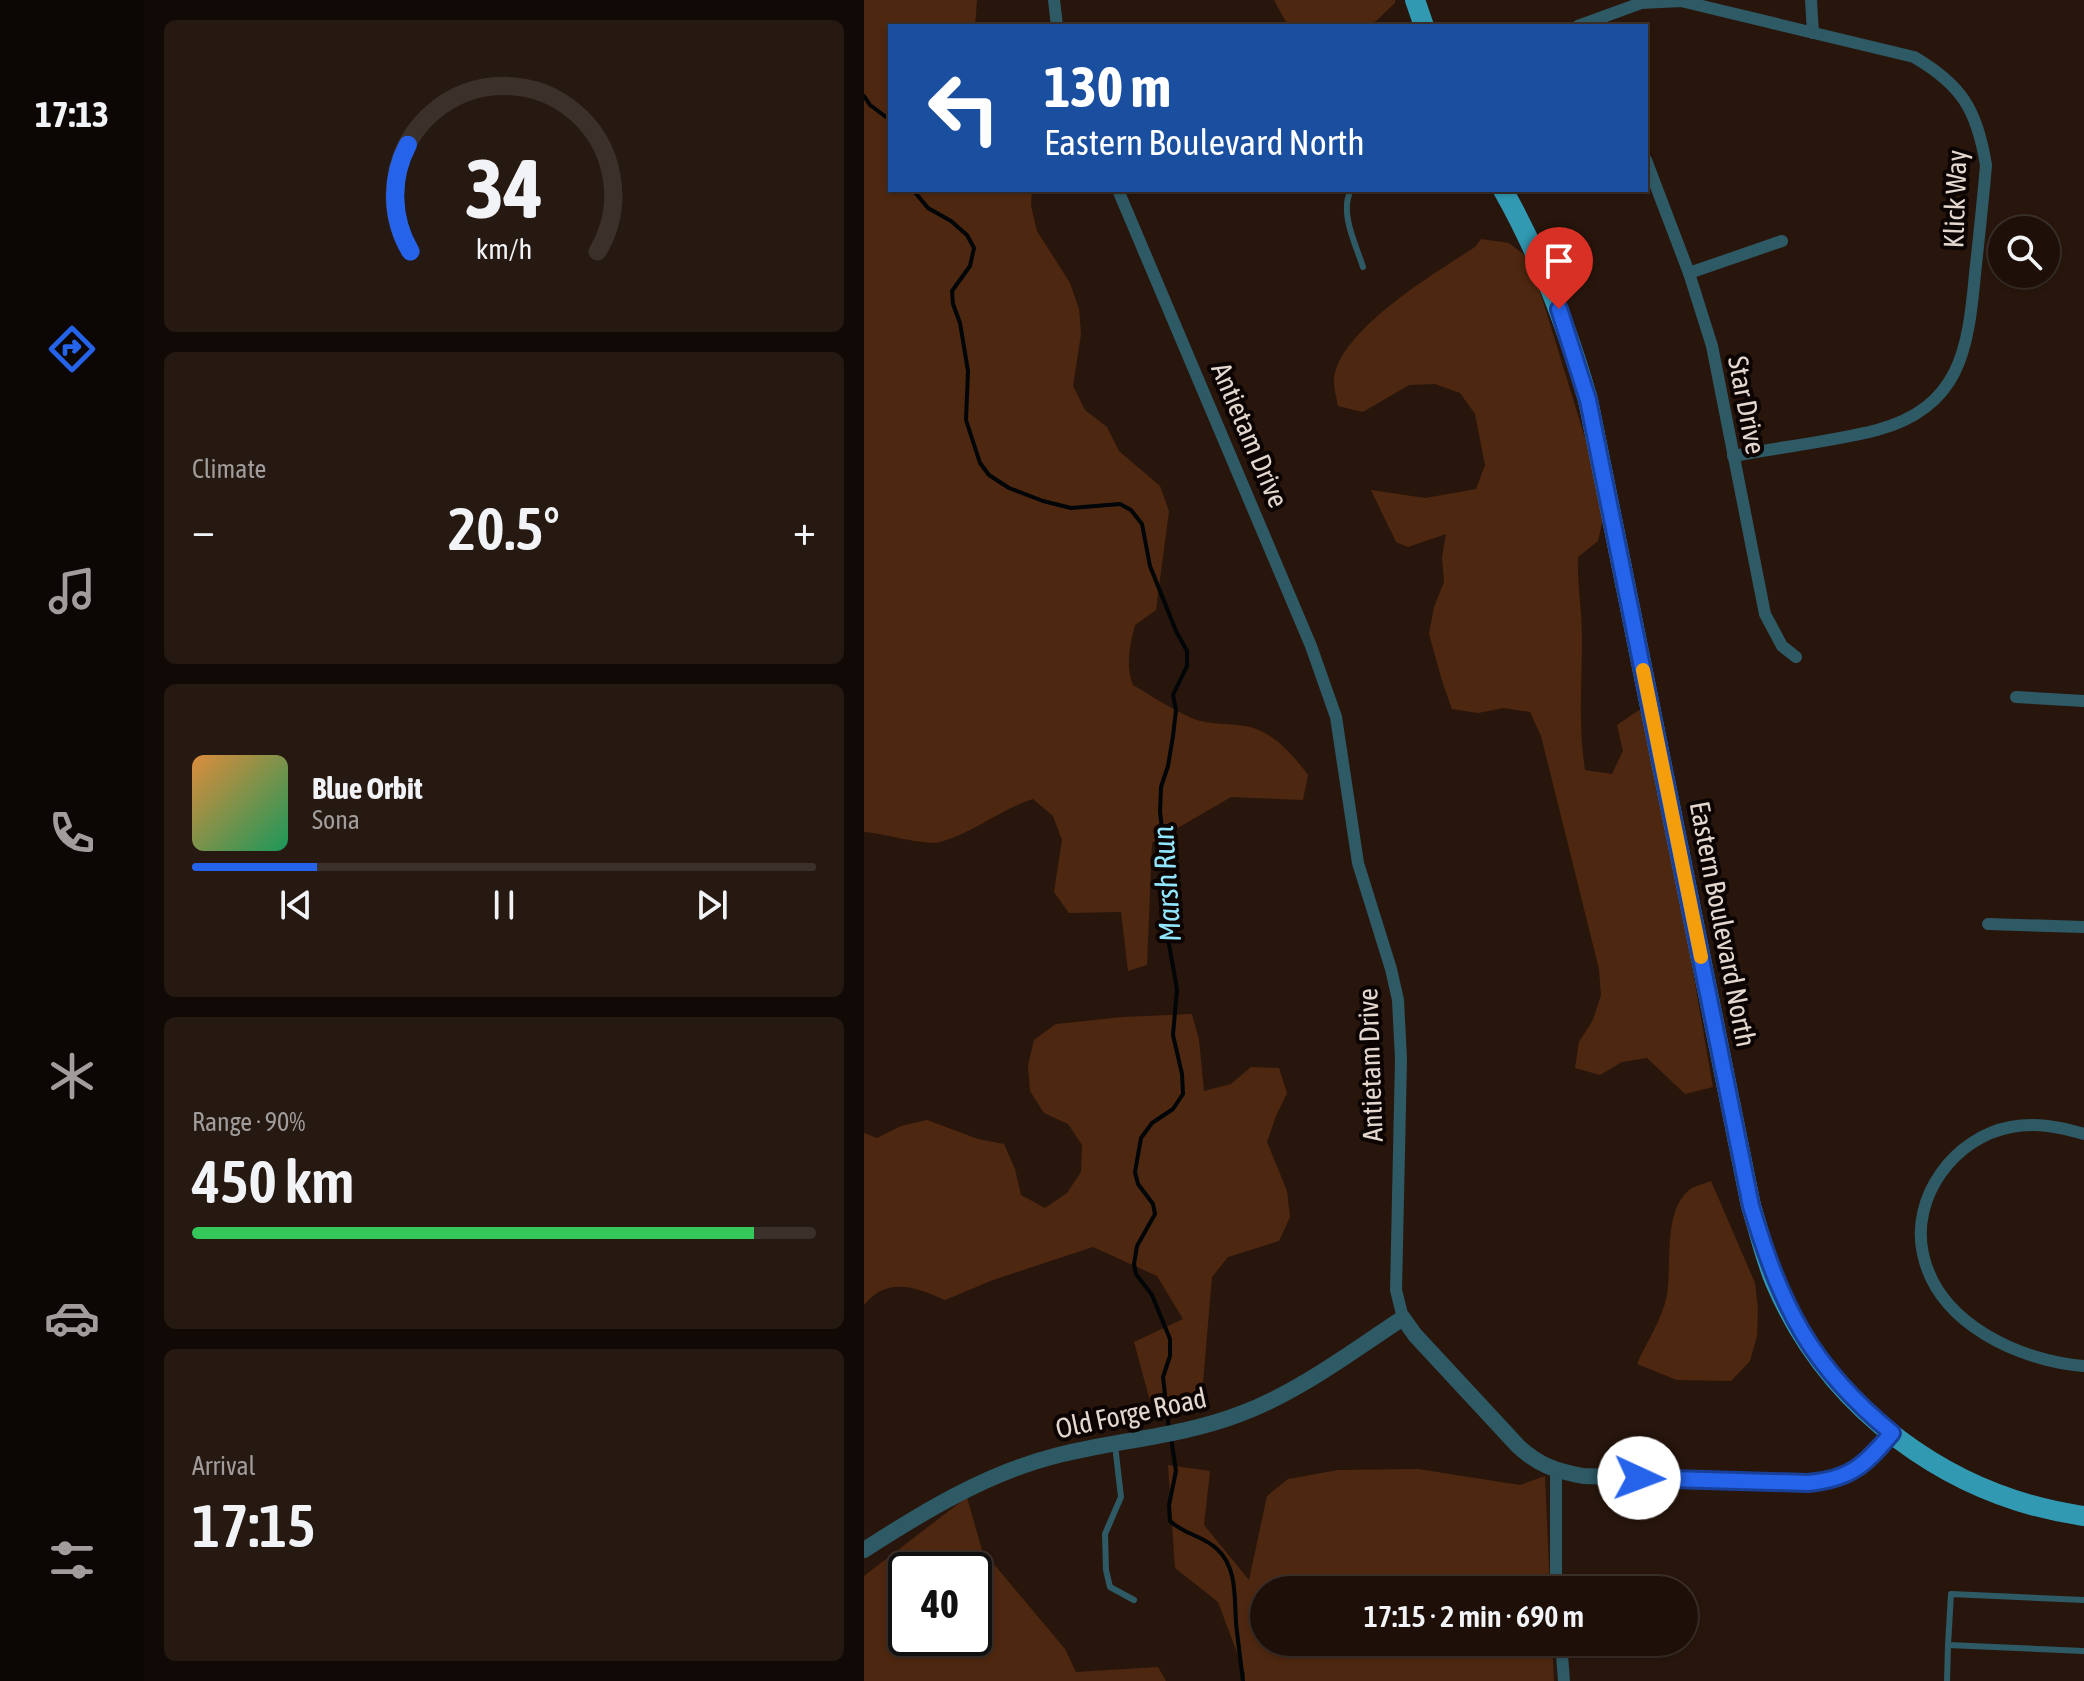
<!DOCTYPE html>
<html lang="en">
<head>
<meta charset="utf-8">
<style>
  body { margin:0; font-family:"Asap Condensed",sans-serif; background:#261912; color:#f1f3f6; height:100vh; display:flex; flex-direction:column; font-size:30px; white-space:nowrap }
  * { box-sizing:border-box; margin:0 }
  p { font-size:26px; color:#a19d9c }
  .icon { flex:none; width:44px; height:44px; fill:none; stroke:currentColor; stroke-width:2; stroke-linecap:round; stroke-linejoin:round }
  .map { position:relative; flex:1; overflow:hidden }
  .sheet { display:flex; flex-direction:column; gap:20px; padding:20px; background:#100905; width:720px }
  .sheet>* { flex:none }
  .top-card { position:absolute; left:24px; top:24px; width:760px; height:168px; border-radius:0px; box-shadow:0 2px 6px #0004,0 0 0 2px #3c302a; background:#1a4fa0; color:#fff; overflow:hidden }
  .fabs { position:absolute; left:1124px; top:216px; display:grid; gap:16px }
  .fabs a { display:grid; place-items:center; width:72px; height:72px; border-radius:50%; background:#1e1009; box-shadow:0 2px 6px #0004,0 0 0 2px #3c302a; font-size:40px }
  .speed { position:absolute; left:24px; top:1552px; display:flex; gap:16px; font-size:40px; font-weight:700; text-align:center }
  .speed>* { display:grid; place-content:center; width:104px; height:104px; border-radius:50%; background:#1e1009; box-shadow:0 2px 6px #0004,0 0 0 2px #3c302a; line-height:1 }
  .speed .limit { border:4px solid #111; border-radius:12px; background:#fff; color:#111 }
  .pin { position:absolute; display:grid; place-items:center; width:68px; height:68px; color:#fff; margin:-82px -34px; border-radius:50% 50% 50% 0; rotate:-45deg; box-shadow:0 0 8px #0007 }
  .pin .icon { rotate:45deg }
  .me { position:absolute; width:88px; margin:-44px; rotate:92deg; stroke-linejoin:round; filter:drop-shadow(0 0 6px #0008) }
  .turn { display:flex; align-items:center; gap:28px; height:168px; padding:0 24px; font-size:36px }
  .turn .icon { width:104px; height:104px; stroke-width:2.5 }
  .turn b { display:block; font-size:56px; line-height:68px }
  .big { font-size:60px; font-weight:600; line-height:1.1 }
  .sheet .widget { flex:1; display:flex; flex-direction:column; justify-content:center; gap:12px; min-width:0; padding:0 28px; border-radius:12px; background:#261912 }
  .sheet .dial { align-items:center; gap:0 }
  .dial svg { height:208px; overflow:visible; fill:none; stroke:#3c302a; stroke-width:7; stroke-linecap:round; text-anchor:middle }
  .dial text { fill:#f1f3f6; stroke:none }
  .song { display:flex; align-items:center; gap:24px }
  .cover { width:96px; height:96px; border-radius:12px; background:linear-gradient(135deg,hsl(30 70% 55%),hsl(150 70% 35%)) }
  .played { height:8px; border-radius:4px; background:linear-gradient(90deg,#2563eb 20%,#3c302a 20%) }
  .keys { display:flex; justify-content:space-around; direction:ltr }
  .heat { display:flex; justify-content:space-between; align-items:center; font-size:44px; direction:ltr }
  .charge { height:12px; border-radius:6px; background:linear-gradient(90deg,#34c759 90%,#3c302a 0) }
  .trip { position:absolute; left:386px; top:1576px; width:448px; height:80px; border-radius:40px; background:#1e1009; box-shadow:0 2px 6px #0004,0 0 0 2px #3c302a; font-weight:600; line-height:80px; text-align:center }
  main { display:flex; flex:1; min-height:0 }
  .tab-bar { display:flex; flex-direction:column; width:144px; justify-content:space-around; align-items:center; background:#0c0604; color:#a19d9c }
  .tab-bar .icon { width:56px; height:56px }
  .tab-bar .selected { color:#2563eb }
  .tab-bar b { font-size:36px; color:#f1f3f6 }
  .map>svg:first-child { display:block }
  .green { fill:#4e2710; fill-rule:evenodd }
  .lines { fill:none; stroke-linecap:round; stroke-linejoin:round }
  .stream { stroke:#000508; stroke-width:4 }
  .service { stroke:#2e5a66; stroke-width:6 }
  .minor { stroke:#2e5a66; stroke-width:12 }
  .tertiary { stroke:#2e5a66; stroke-width:16 }
  .primary { stroke:#3199b2; stroke-width:20 }
  .route-casing { stroke:#184099; stroke-width:20 }
  .route { stroke:#2563eb; stroke-width:14 }
  .slow { stroke:#f59e0b; stroke-width:14 }
  .labels { text-anchor:middle; dominant-baseline:central; stroke-width:8; stroke-linejoin:round; paint-order:stroke }
  .street-label { font-size:28px; fill:#e4d7d0; stroke:#0b0402 }
  .water-label { font-size:30px; font-style:italic; fill:#91e6fd; stroke:#0b0402 }
</style>
</head>
<body>
<main>
<nav class="tab-bar">
<b>17:13</b>
<svg class="icon selected" aria-label="directions" viewBox="0 0 24 24"><path d="M12 3l9 9-9 9-9-9zM9 14v-3h6M13 9l2 2-2 2"/></svg>
<svg class="icon" aria-label="music" viewBox="0 0 24 24"><path d="M9 18V5l10-2v13"/><circle cx="6" cy="18" r="3"/><circle cx="16" cy="16" r="3"/></svg>
<svg class="icon" aria-label="phone" viewBox="0 0 24 24"><path d="M5 4h4l2 5-3 2q2 4 5 5l2-3 5 2v4C11 20 4 13 5 4z"/></svg>
<svg class="icon" aria-label="climate" viewBox="0 0 24 24"><path d="M12 3v18M4 7l16 10M4 17L20 7"/></svg>
<svg class="icon" aria-label="car" viewBox="0 0 24 24"><path d="M5 17H2v-5l4-1 3-4h7l3 4 3 1v5h-3M9 17h6M6 11h13"/><circle cx="7" cy="17" r="2"/><circle cx="17" cy="17" r="2"/></svg>
<svg class="icon" aria-label="filters" viewBox="0 0 24 24"><path d="M4 7h16M4 17h16"/><circle cx="9" cy="7" r="2"/><circle cx="15" cy="17" r="2"/></svg>
</nav>
<section class="sheet">
<div class="widget dial"><svg viewBox="0 0 100 80">
<path d="M14 69A42 42 0 1 1 86 69"/>
<path d="M14 69A42 42 0 0 1 13 28" stroke="#2563eb"/>
<text x="50" y="56" font-size="32" font-weight="700">34</text>
<text x="50" y="72" font-size="11">km/h</text>
</svg></div>
<div class="widget"><p>Climate</p>
<div class="heat"><a>−</a><b class="big">20.5°</b><a>+</a></div>
</div>
<div class="widget">
<div class="song"><i class="cover"></i><div><b>Blue Orbit</b><p>Sona</p></div></div>
<div class="played"></div>
<div class="keys"><svg class="icon" aria-label="previous" viewBox="0 0 24 24"><path d="M18 5L8 12l10 7zM5 5v14"/></svg><svg class="icon" aria-label="pause" viewBox="0 0 24 24"><path d="M8 5v14M16 5v14"/></svg><svg class="icon" aria-label="next" viewBox="0 0 24 24"><path d="M6 5l10 7-10 7zM19 5v14"/></svg></div>
</div>
<div class="widget"><p>Range · 90%</p><b class="big">450 km</b><div class="charge"></div></div>
<div class="widget"><p>Arrival</p><b class="big">17:15</b></div>
</section>
<div class="map">
<svg width="1220" height="1681" viewBox="0 0 1220 1681">
  <rect width="100%" height="100%" fill="#28160c"/>
  <g class="green">
    <path d="M0,0H113L111,26H26V190H168L167,206L173,231L206,283L215,309L217,334L209,386L221,410L243,427L255,451L296,486L305,511L292,610L271,625C266,645 261,665 269,685C289,697 309,710 330,719C347,725 363,723 380,726C407,729 429,755 444,775L439,800L367,797L288,843L283,965L264,971L257,912L205,913L190,892L198,840L189,816L169,799C137,809 109,833 76,842C61,846 19,833 0,832Z"/>
    <polygon points="410,0 531,0 531,3 512,21 497,26 424,26"/>
    <path d="M617,239L645,243L666,259L742,506L734,541L714,557C713,584 718,611 718,638C718,683 714,725 721,770L748,774L759,751L753,725L775,710L791,732V753L849,1087L821,1094L783,1058L758,1062L736,1075L711,1068L715,1042L729,1020L737,995L735,969L677,736L666,712L640,708L614,713L588,709L579,684L565,634L570,607L580,582L578,557L582,534L544,547L532,542L507,490L561,498L612,489L621,465L611,414L596,393L571,384L545,385L499,412L474,406C473,399 470,390 470,382C471,332 573,272 611,247Z"/>
    <path d="M328,1014L335,1040L340,1091L367,1084L387,1067L415,1068L423,1093L412,1116L403,1142L423,1191L426,1217L415,1241L364,1257L348,1277L337,1406L286,1401L270,1342L319,1319L293,1276L229,1247L129,1280L81,1300C52,1287 23,1276 0,1305V1133L13,1138L37,1126L63,1120L114,1139L140,1144L151,1169L157,1195L181,1208L203,1193L217,1172L218,1145L204,1124L180,1113L166,1091L164,1065L170,1040L192,1024L259,1017Z"/>
    <path d="M847,1181L891,1283L894,1309L893,1336L886,1361L867,1381L813,1380L773,1364C783,1341 798,1320 803,1295C808,1266 799,1213 824,1191C829,1186 840,1184 847,1181Z"/>
    <polygon points="304,1465 346,1471 340,1525 385,1580 403,1496 424,1479 474,1470 554,1469 656,1485 681,1476 686,1590 400,1590 400,1642 688,1642 690,1681 380,1681 381,1674 354,1602 311,1568"/>
    <path d="M103,1497L118,1550L201,1649L212,1672L294,1667L302,1681H0V1576ZM42,1570H110V1638H42Z"/>
  </g>
  <g class="lines">
    <g class="stream">
      <polyline points="0,96 6,105 26,120"/>
      <polyline points="49,190 64,208 87,221 103,235 110,248 106,266 88,291 89,304 96,323 104,371 102,420 116,463 125,475 145,488 179,501 207,508 256,504 267,510 278,524 286,566 312,631 323,651 323,666 309,695 312,710 309,736 304,766 297,787 296,812 303,871 296,894 313,989 309,1035 318,1074 319,1094 309,1109 288,1123 277,1138 271,1172 274,1184 289,1204 291,1214 273,1246 270,1264 272,1274 288,1295 306,1339 306,1356 299,1377 305,1430"/>
      <path d="M307,1438L312,1471L305,1505L306,1521C321,1535 338,1535 353,1549C376,1570 369,1605 373,1632C375,1648 377,1665 379,1681"/>
    </g>
    <g class="service">
      <path d="M487,190C475,212 492,245 499,267"/>
      <polyline points="251,1445 257,1497 241,1534 242,1570 246,1587 270,1600"/>
      <polyline points="1220,1600 1087,1594 1084,1645 1220,1651"/>
      <polyline points="1083,1681 1084,1645"/>
    </g>
    <g class="minor">
      <polyline points="190,0 193,26"/>
      <polyline points="947,0 949,33"/>
      <path d="M714,26L777,3L817,1L1050,57C1098,85 1113,110 1122,165C1119,201 1115,237 1111,274C1104,349 1097,407 1013,430C966,442 916,447 869,456"/>
      <polyline points="782,160 825,273 848,346 901,614 918,646 932,657"/>
      <polyline points="254,190 447,646 472,717 494,863 527,969 534,1000 537,1059 532,1290 539,1318"/>
      <polyline points="825,273 918,241"/>
      <polyline points="1152,697 1220,701"/>
      <polyline points="1124,924 1220,927"/>
      <path d="M1220,1134C1196,1127 1172,1122 1147,1127C1091,1137 1046,1197 1059,1254C1074,1324 1156,1361 1220,1366"/>
      <polyline points="692,1590 692,1471"/>
      <polyline points="697,1642 700,1681"/>
    </g>
    <path class="tertiary" d="M0,1550C59,1512 123,1473 191,1456C253,1440 316,1437 376,1414C435,1392 487,1352 539,1318L551,1335L654,1446C674,1465 692,1471 719,1476L944,1483C987,1479 1001,1465 1028,1433"/>
    <g class="primary">
      <polyline points="551,0 560,26"/>
      <path d="M639,190C677,257 703,327 724,400L887,1206C895,1231 901,1258 911,1282C965,1409 1085,1497 1220,1516"/>
    </g>
  </g>
  <g class="lines">
    <g class="route-casing">
      <path id="route" d="M695,309L724,400L887,1206C917,1306 946,1366 1028,1433C1001,1465 987,1479 944,1483L775,1478"/>
    </g>
    <use href="#route" class="route"/>
    <polyline class="slow" points="779,670 837,957"/>
  </g>
  <g class="labels">
    <g class="street-label">
      <text transform="translate(1091 199) rotate(-88)">Klick Way</text>
      <text transform="translate(883 405) rotate(79)">Star Drive</text>
      <text transform="translate(386 435) rotate(67)">Antietam Drive</text>
      <text transform="translate(859 924) rotate(79)">Eastern Boulevard North</text>
      <text transform="translate(506 1065) rotate(-92)">Antietam Drive</text>
      <text transform="translate(267 1413) rotate(-12)">Old Forge Road</text>
    </g>
    <g class="water-label">
      <text transform="translate(302 884) rotate(-94)">Marsh Run</text>
    </g>
  </g>
</svg>
<div class="fabs">
<a><svg class="icon" aria-label="search" viewBox="0 0 24 24"><circle cx="10" cy="10" r="6"/><path d="M15 15l6 6"/></svg></a>
</div>
<div class="speed"><div class="limit">40</div></div>
<div class="pin" style="left:695px;top:309px;background:#d93025"><svg class="icon" aria-label="arrive" viewBox="0 0 24 24"><path d="M6 21V4h12l-3 4 3 4H6"/></svg></div>
<svg class="me" style="left:775px;top:1478px" viewBox="-20 -20 40 40"><circle r="19" fill="#fff"/><path d="M0-13L10 11 0 6-10 11z" fill="#2563eb"/></svg>
<div class="trip">17:15 · 2 min · 690 m</div>
<div class="top-card">
<div class="turn"><svg class="icon" aria-label="left" viewBox="0 0 24 24"><path d="M17 20v-9H6M10 6l-5 5 5 5"/></svg><div><b>130 m</b>Eastern Boulevard North</div></div>
</div>
</div>
</main>
</body>
</html>
